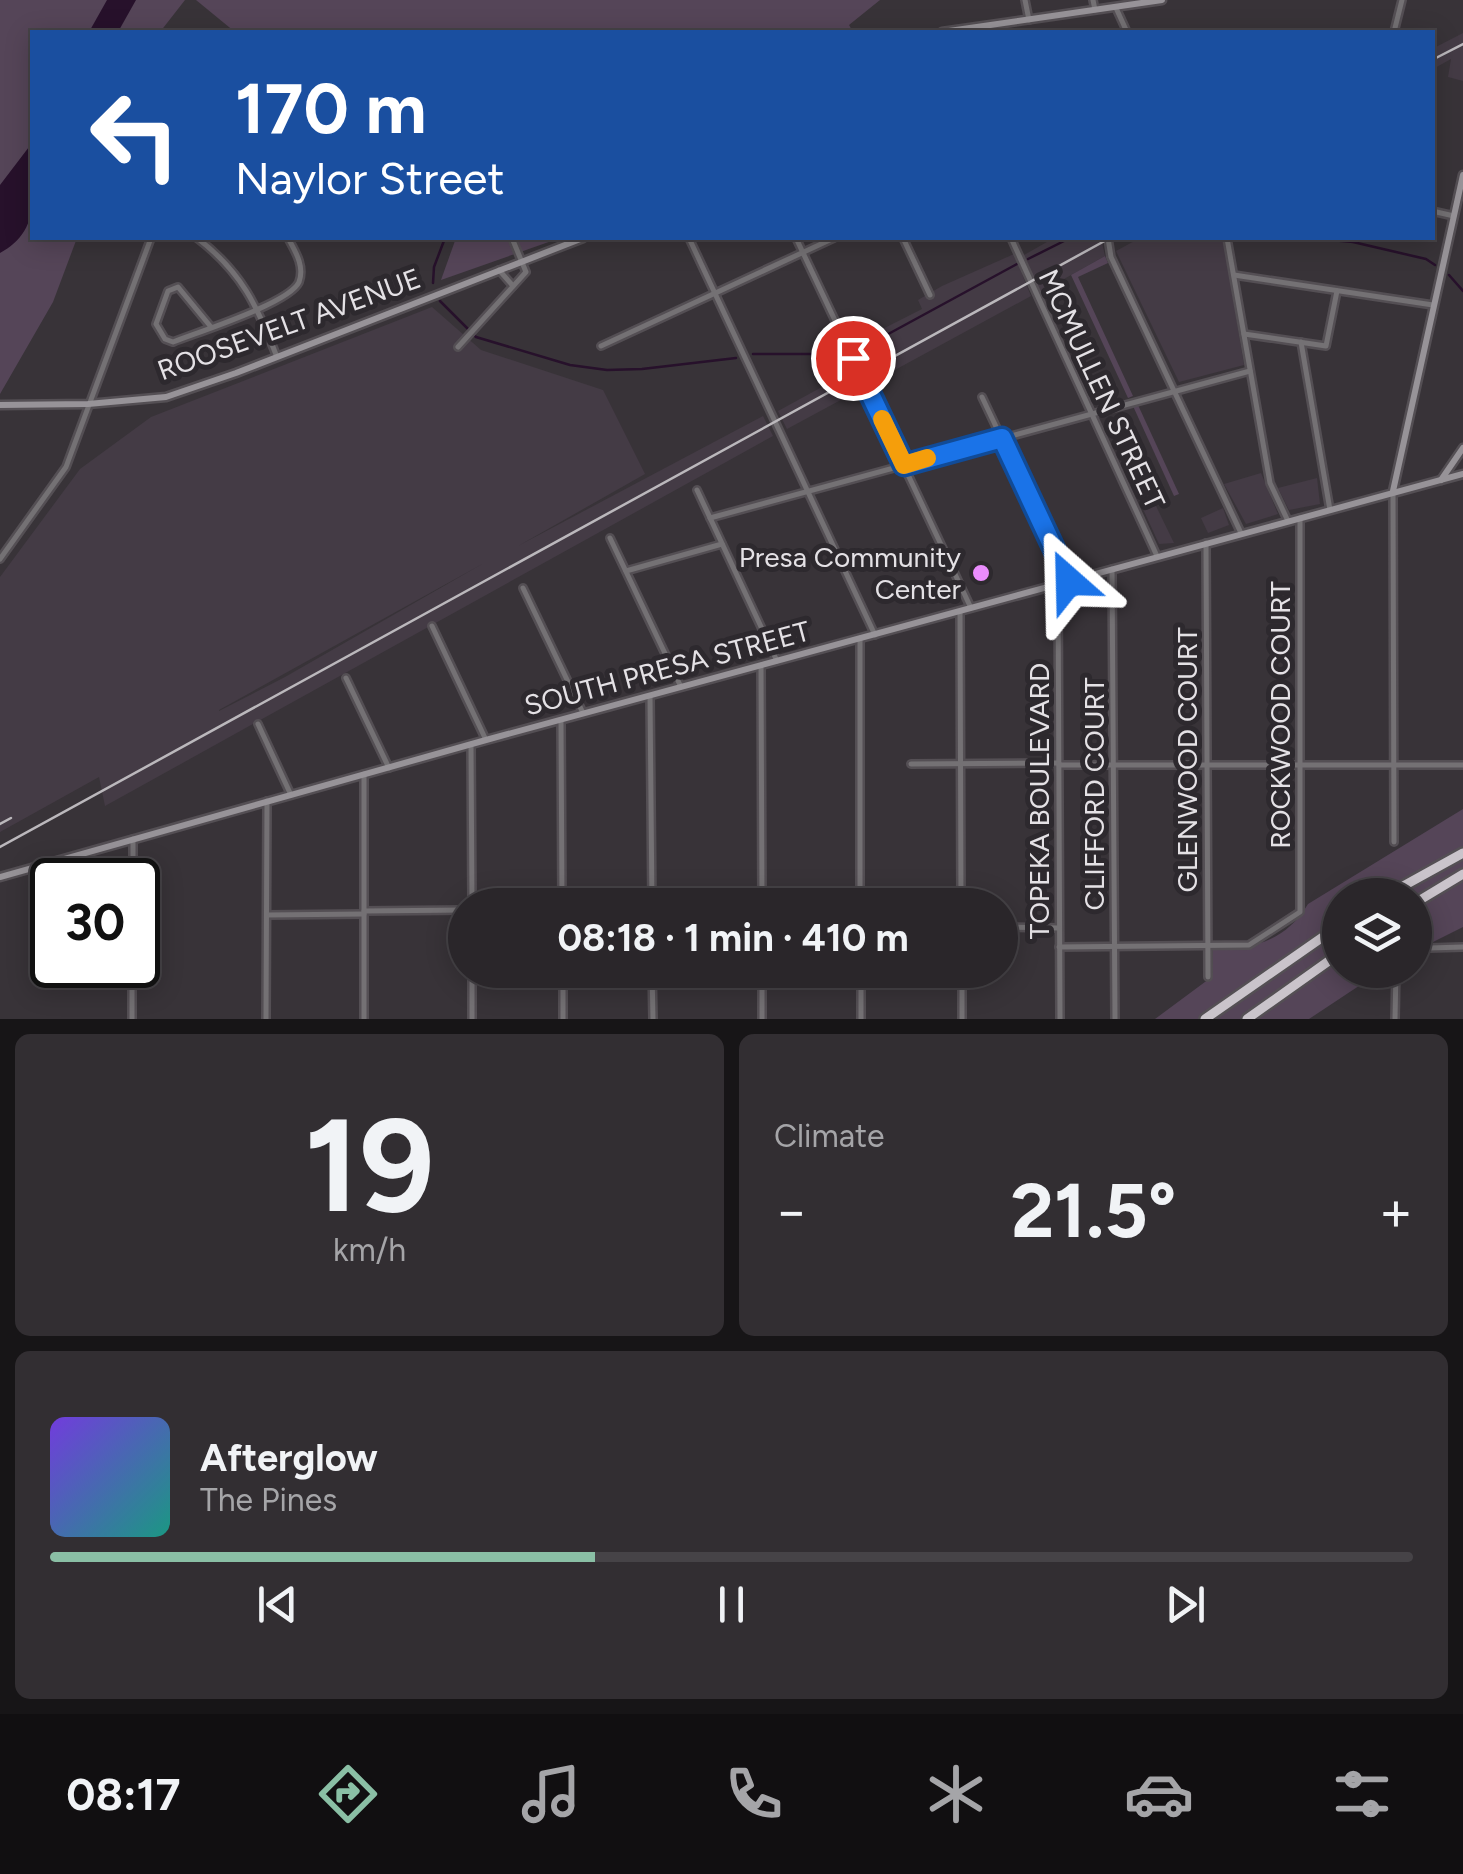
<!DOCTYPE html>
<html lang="en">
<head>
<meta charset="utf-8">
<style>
  body { margin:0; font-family:Figtree,sans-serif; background:#322e32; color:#f1f3f6; height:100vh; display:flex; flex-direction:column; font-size:38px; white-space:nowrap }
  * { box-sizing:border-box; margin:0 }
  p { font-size:32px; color:#a5a5a8 }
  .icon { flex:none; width:55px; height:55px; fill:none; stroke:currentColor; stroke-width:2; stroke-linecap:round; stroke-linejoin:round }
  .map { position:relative; height:1019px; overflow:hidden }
  .panel { display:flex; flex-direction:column; gap:15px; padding:15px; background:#171517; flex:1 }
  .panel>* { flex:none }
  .guide { position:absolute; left:30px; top:30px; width:1405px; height:210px; border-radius:0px; box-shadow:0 5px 25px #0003,0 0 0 2px #464347; background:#1a4fa0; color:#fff; overflow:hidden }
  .fabs { position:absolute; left:1322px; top:878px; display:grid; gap:20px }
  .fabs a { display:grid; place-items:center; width:110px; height:110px; border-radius:50%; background:#2a262a; box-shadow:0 5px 25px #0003,0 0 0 2px #464347; font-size:50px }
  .speed { position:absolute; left:30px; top:858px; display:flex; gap:20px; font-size:50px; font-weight:700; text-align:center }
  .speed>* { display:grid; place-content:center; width:130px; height:130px; border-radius:50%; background:#2a262a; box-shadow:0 5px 25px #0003,0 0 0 2px #464347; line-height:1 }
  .speed .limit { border:5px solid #111; border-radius:15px; background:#fff; color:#111 }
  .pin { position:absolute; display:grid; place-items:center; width:85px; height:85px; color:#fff; margin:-42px; border:5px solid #fff; border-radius:50%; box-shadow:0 2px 10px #0007 }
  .me { position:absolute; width:110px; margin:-55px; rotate:335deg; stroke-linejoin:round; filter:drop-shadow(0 0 8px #0008) }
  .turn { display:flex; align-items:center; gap:35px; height:210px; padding:0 40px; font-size:45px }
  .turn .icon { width:130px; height:130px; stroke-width:2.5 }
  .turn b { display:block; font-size:70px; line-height:85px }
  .big { font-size:75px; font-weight:700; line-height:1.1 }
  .panel .tile { flex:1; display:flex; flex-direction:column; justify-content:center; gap:15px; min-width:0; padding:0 35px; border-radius:15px; background:#322e32 }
  .panel .dial { align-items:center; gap:0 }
  .dial b { font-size:130px; line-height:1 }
  .song { display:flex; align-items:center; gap:30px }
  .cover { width:120px; height:120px; border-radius:15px; background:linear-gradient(135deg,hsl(260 70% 55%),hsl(170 70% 35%)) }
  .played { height:10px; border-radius:5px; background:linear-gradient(90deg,#8abfa5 40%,#464347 40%) }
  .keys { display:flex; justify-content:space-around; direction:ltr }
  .heat { display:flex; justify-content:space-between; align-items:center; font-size:55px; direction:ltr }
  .panel .tiles { flex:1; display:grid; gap:15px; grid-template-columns:1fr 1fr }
  .tile:last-child { grid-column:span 2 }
  .trip { position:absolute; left:448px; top:888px; width:570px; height:100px; border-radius:50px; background:#2a262a; box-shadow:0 5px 25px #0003,0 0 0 2px #464347; font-weight:700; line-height:100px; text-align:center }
  .menu { display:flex; height:160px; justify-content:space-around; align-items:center; background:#110f11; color:#a5a5a8 }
  .menu .icon { width:70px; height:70px }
  .menu .selected { color:#8abfa5 }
  .menu b { font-size:45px; color:#f1f3f6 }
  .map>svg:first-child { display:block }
  .built { fill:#443b45; fill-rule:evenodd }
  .green { fill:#554558 }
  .water { fill:#27112b }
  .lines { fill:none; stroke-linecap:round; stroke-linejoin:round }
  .stream { stroke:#27112b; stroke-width:2.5 }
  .street-casing { stroke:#544f54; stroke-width:10 }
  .secondary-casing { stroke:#544f54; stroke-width:11 }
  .highway-casing { stroke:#544f54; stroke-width:14 }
  .street { stroke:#747174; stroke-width:5 }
  .secondary { stroke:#979398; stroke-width:6 }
  .highway { stroke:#cac4cb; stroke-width:9 }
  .rail { stroke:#bbb8bc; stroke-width:2.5 }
  .route-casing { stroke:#114b97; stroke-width:25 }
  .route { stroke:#1a73e8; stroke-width:18 }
  .slow { stroke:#f59e0b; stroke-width:18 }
  .poi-dot { fill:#ea8dfd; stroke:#2d292e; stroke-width:4 }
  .labels { text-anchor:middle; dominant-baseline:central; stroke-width:10; stroke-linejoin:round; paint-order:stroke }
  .street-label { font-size:28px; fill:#e4e1e5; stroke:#2d292e }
  .poi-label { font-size:28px; fill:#e4e1e5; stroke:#2d292e; text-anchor:end }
</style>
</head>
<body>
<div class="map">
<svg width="1463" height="1019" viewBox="0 0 1463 1019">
  <rect width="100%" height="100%" fill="#383338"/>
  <g class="built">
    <polygon points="1463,33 1463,81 1448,77 1451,59 1433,69 1432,49"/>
    <polygon points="1054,238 1101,238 1105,256 1039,293 1024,255"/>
    <polygon points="1140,238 1223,238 1244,365 1179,382 1116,251"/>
    <polygon points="1014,254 1031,296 871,383 851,345 922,309 918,300 942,286"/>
    <path d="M432,307L481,350L603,390L645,474L518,546L763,416L773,436L105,806L99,777L0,832V577L80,469L151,417ZM484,563L285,677L219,711V710Z"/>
    <polygon points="853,370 863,388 787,429 778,411"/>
    <polygon points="1261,473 1278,514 1246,524 1224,484"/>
    <polygon points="1317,478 1320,504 1289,510 1278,488"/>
    <polygon points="1156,506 1174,543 1159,544 1143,509"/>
    <polygon points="1223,508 1229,525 1208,533 1201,518"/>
  </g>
  <g class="green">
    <polygon points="0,0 185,0 160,32 32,32 32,238 77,238 53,302 0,394"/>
    <polygon points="196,0 880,0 849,25 853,32 235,32"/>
    <polygon points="456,238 560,238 441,280"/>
    <polygon points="1105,256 1108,263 1078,277 1133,396 1128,398 1071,275"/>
    <polygon points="1138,405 1179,494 1174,496 1133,406"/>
    <path d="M1463,809V927L1415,951V895H1340V970H1383L1309,1019H1155L1213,976V950C1253,949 1286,941 1308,904Z"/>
  </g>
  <g class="water">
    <polygon points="107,0 136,0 118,32 89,32"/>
    <path d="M32,143V190L28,198L32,199C33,223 21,242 0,253V185Z"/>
  </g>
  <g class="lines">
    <g class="stream">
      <polyline points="1309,238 1353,242 1426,259 1435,265"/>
      <polyline points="1028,259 1070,238"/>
      <polyline points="1449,275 1463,291"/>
      <polyline points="433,283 434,267 445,238"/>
      <polyline points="440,301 476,337 570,365 607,370 642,369 736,358"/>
      <polyline points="857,351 1017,264"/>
      <polyline points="753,354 844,354"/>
    </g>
    <g class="street-casing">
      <g id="street">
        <polyline points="1025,0 1029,20"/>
        <polyline points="1093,0 1095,10"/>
        <polyline points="1116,8 1127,32"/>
        <polyline points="1394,32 1402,0"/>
        <polyline points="1432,211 1454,216"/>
        <path d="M197,238C242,272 257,306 277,357"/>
        <polyline points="689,238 875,635"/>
        <polyline points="796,238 971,608"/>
        <polyline points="903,238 930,295"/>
        <polyline points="1011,238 1157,556"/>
        <polyline points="1108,238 1111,257 1241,533"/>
        <polyline points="1227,238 1270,483 1288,521"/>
        <polyline points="499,270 513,286"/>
        <polyline points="1234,275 1433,305"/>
        <path d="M211,327L178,287L168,291L156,324L165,339L173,342C198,332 290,303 299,282C305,266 295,251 288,238"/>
        <polyline points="1244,334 1326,346 1337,291"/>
        <polyline points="1301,342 1330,510"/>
        <polyline points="601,346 834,238"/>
        <polyline points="458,347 526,272 512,238"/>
        <polyline points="982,397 1069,581"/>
        <polyline points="697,490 777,661"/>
        <polyline points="1393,492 1394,842"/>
        <polyline points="710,518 1250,371"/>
        <polyline points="610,538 681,687"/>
        <polyline points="1206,543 1208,977"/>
        <polyline points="0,559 66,467 151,238"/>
        <polyline points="1112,569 1115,1019"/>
        <polyline points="626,571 722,544"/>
        <polyline points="1058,584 1060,1019"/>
        <polyline points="523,588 583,713"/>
        <polyline points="960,611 961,905"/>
        <polyline points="432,626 486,740"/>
        <polyline points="761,665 762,905"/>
        <polyline points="346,678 389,768"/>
        <polyline points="650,696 652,905"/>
        <polyline points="561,720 562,905"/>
        <polyline points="258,724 291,795"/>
        <polyline points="471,744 472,905"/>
        <polyline points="911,764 1059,763"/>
        <polyline points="1059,765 1463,765"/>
        <polyline points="133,880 133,839"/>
        <polyline points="762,903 912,903"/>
        <polyline points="860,905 860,638"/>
        <polyline points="364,911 465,910"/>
        <polyline points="267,915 364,914"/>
        <polyline points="1000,927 1059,928"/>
        <polyline points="1059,947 1249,945 1300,912 1300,518"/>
        <polyline points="1415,955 1429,948 1463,947"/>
        <polyline points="472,970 472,1019"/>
        <polyline points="563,970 563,1019"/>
        <polyline points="652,970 653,1019"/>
        <polyline points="762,970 762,1019"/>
        <polyline points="861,970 861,1019"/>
        <polyline points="962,970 962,1019"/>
        <polyline points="132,1019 132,965"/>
        <polyline points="266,1019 267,801"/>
        <polyline points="364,1019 364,774"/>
        <polyline points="1395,1019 1396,970"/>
      </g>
    </g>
    <g class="secondary-casing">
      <g id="secondary">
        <polyline points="942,32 1162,0"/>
        <polyline points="0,405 88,404 166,397 236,373 583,238"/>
        <polyline points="1441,480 1463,448"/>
        <polyline points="1393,491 1463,175"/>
        <polyline points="0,877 486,740 1463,474"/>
      </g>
    </g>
    <g class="highway-casing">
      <g id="highway">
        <polyline points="1387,895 1463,853"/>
        <polyline points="1415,903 1463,874"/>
        <polyline points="1205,1019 1340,925"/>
        <polyline points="1247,1019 1340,953"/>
      </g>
    </g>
    <use href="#street" class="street"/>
    <use href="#secondary" class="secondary"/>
    <use href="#highway" class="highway"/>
    <g class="rail">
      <polyline points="1432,60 1463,44"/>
      <polyline points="0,824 11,818"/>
      <polyline points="0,847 1110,238"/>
    </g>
  </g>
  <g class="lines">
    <g class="route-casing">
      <polyline id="route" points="853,358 904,465 1002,438 1069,581"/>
    </g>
    <use href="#route" class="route"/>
    <polyline class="slow" points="882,419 904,465 927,458"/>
  </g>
  <circle class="poi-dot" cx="981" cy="573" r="10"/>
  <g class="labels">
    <g class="street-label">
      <text transform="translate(289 324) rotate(-20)">ROOSEVELT AVENUE</text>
      <text transform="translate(1102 389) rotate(65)">MCMULLEN STREET</text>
      <text transform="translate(667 668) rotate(-15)">SOUTH PRESA STREET</text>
      <text transform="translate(1280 715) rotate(-90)">ROCKWOOD COURT</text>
      <text transform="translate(1187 760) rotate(-90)">GLENWOOD COURT</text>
      <text transform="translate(1094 794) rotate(-90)">CLIFFORD COURT</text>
      <text transform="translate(1039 801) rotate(-90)">TOPEKA BOULEVARD</text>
    </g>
    <g class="poi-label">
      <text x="961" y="557">Presa Community<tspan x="961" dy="32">Center</tspan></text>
    </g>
  </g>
</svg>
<div class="fabs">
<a><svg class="icon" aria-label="layers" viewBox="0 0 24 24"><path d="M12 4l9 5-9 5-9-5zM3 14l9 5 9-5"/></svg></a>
</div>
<div class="speed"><div class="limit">30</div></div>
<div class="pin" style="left:853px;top:358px;background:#d93025"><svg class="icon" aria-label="arrive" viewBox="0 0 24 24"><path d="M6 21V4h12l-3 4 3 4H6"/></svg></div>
<svg class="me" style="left:1069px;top:581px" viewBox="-20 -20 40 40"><path d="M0-17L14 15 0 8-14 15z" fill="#1a73e8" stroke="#fff" stroke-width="4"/></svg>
<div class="trip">08:18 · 1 min · 410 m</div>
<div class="guide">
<div class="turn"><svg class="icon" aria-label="left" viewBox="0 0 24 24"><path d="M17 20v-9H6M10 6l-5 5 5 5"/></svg><div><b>170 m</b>Naylor Street</div></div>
</div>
</div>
<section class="panel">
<div class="tiles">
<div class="tile dial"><b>19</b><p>km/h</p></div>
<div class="tile"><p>Climate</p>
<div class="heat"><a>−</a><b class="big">21.5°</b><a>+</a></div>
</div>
<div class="tile">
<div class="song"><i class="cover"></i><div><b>Afterglow</b><p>The Pines</p></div></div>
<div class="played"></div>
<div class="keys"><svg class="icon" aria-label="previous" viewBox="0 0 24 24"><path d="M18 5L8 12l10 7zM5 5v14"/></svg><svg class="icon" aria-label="pause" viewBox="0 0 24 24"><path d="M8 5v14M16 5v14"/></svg><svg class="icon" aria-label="next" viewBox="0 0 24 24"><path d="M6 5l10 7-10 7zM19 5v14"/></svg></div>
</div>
</div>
</section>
<nav class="menu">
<b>08:17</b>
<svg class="icon selected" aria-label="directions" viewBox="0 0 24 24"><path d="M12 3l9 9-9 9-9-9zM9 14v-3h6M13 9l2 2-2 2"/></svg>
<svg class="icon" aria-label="music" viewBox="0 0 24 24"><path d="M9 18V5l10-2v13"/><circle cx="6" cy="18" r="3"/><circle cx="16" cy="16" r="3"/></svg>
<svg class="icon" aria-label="phone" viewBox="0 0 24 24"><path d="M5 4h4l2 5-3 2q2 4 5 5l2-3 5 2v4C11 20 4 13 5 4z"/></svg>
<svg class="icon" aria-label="climate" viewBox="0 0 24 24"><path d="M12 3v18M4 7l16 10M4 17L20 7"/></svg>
<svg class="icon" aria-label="car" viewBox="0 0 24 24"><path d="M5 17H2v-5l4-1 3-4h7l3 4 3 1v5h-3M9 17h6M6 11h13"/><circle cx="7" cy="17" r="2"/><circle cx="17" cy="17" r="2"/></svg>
<svg class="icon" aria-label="filters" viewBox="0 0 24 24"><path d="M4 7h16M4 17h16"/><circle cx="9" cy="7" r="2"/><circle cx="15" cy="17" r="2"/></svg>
</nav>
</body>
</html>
